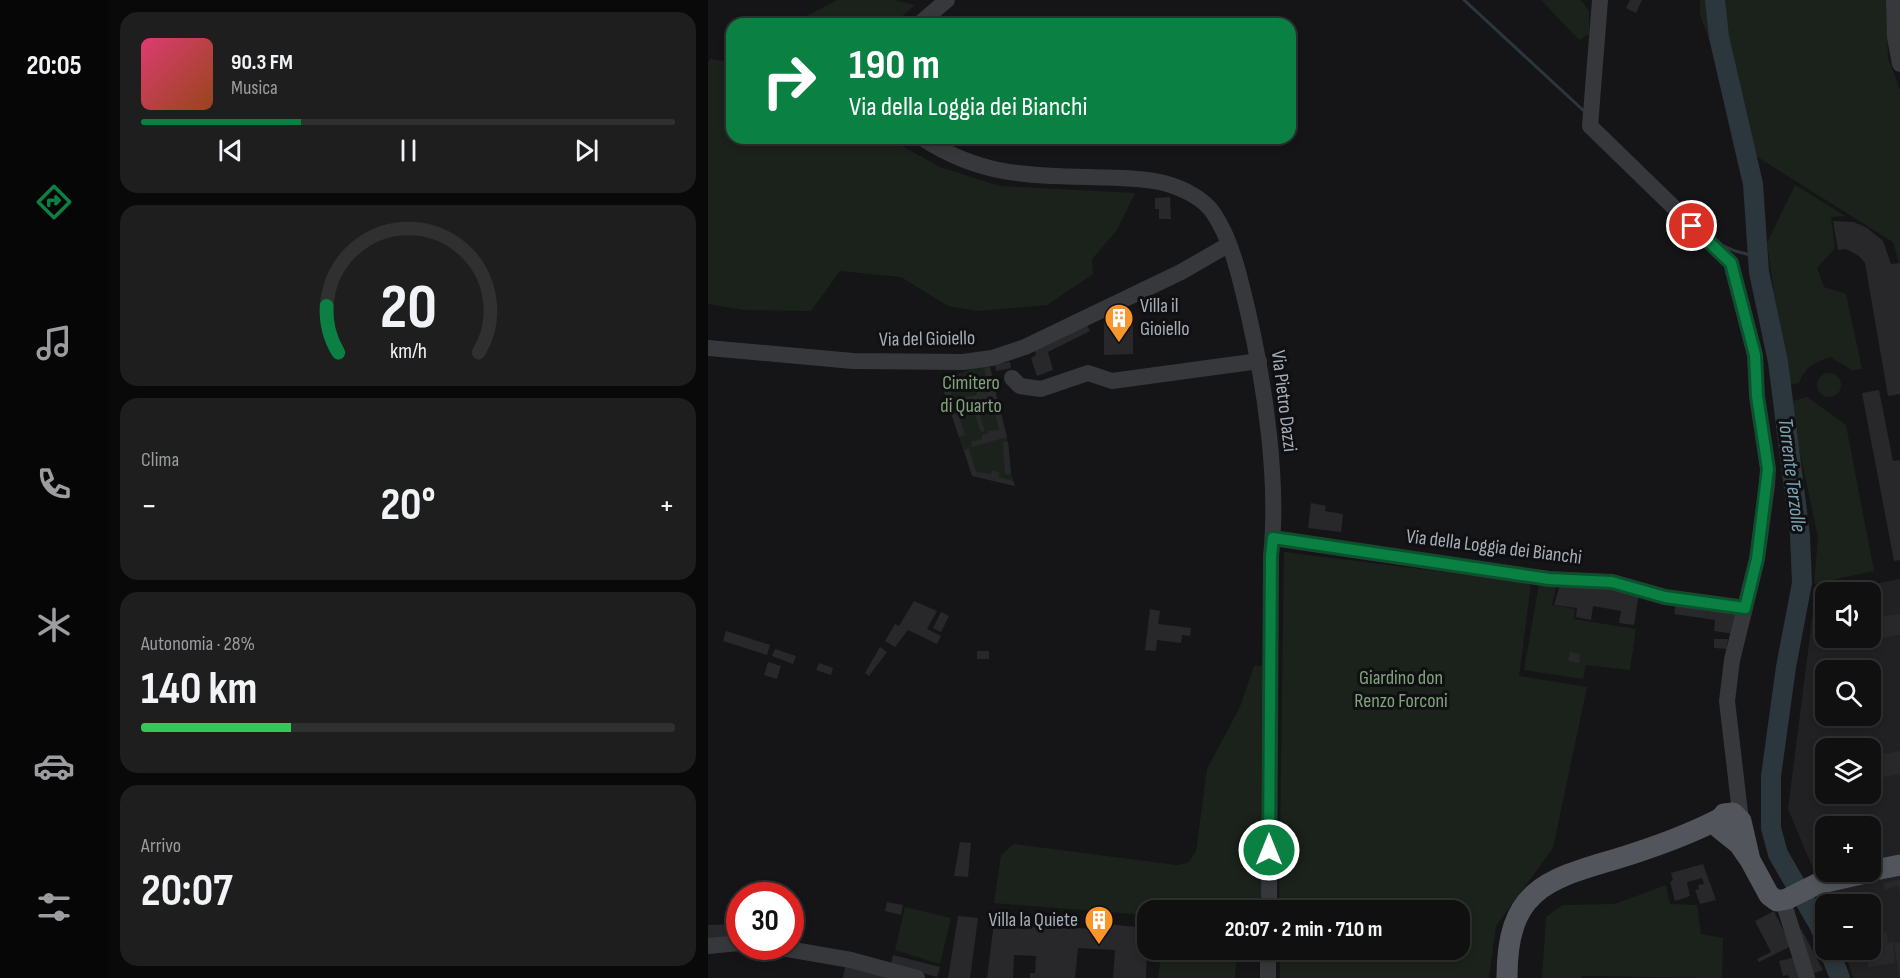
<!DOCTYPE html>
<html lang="it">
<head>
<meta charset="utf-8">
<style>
  body { margin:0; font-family:"Sofia Sans Condensed",sans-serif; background:#1e1e1f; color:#f1f3f6; height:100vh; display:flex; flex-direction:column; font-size:22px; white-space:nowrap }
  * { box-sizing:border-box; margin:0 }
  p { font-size:20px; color:#9c9d9f }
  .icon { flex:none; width:33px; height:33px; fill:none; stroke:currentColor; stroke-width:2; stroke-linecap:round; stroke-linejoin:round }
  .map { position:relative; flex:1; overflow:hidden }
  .sheet { display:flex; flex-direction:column; gap:12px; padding:12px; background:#090909; width:600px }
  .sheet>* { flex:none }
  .guide { position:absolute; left:18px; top:18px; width:570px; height:126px; border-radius:18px; box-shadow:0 3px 9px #0003,0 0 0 2px #303031; background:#0b8043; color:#fff; overflow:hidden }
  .buttons { position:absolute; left:1107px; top:582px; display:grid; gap:12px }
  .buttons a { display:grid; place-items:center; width:66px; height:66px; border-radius:12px; background:#101011; box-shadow:0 3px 9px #0003,0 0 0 2px #303031; font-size:30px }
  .speed { position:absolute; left:18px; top:882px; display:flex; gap:12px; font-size:30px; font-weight:700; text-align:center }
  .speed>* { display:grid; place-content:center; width:78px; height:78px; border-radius:50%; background:#101011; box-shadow:0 3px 9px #0003,0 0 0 2px #303031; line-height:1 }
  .speed .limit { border:9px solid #d22; background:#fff; color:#111 }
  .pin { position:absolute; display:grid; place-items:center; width:51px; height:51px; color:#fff; margin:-26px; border:3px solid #fff; border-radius:50%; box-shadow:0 2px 6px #0007 }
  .me { position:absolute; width:66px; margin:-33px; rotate:0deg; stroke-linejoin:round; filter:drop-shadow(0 0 4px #0008) }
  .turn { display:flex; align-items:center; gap:21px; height:126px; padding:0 24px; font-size:27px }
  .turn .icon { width:78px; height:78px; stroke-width:2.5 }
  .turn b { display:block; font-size:42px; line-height:51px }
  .big { font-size:45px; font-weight:700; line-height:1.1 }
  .sheet .card { flex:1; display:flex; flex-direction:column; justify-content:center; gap:9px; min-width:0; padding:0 21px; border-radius:18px; background:#1e1e1f }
  .sheet .dial { align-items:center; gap:0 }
  .dial svg { height:156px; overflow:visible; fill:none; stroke:#303031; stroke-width:7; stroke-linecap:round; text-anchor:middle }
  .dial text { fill:#f1f3f6; stroke:none }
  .song { display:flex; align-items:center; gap:18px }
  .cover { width:72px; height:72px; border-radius:9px; background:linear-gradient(135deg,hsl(340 70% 55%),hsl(20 70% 35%)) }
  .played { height:6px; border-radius:3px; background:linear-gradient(90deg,#0b8043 30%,#303031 30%) }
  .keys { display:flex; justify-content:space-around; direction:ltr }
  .heat { display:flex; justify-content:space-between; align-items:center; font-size:33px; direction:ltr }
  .charge { height:9px; border-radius:4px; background:linear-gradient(90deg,#34c759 28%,#303031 0) }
  .trip { position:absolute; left:429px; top:900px; width:333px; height:60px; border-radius:18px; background:#101011; box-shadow:0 3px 9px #0003,0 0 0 2px #303031; font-weight:700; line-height:60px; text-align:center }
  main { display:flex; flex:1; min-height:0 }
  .dock { display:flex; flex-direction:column; width:108px; justify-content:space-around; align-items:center; background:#060607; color:#9c9d9f }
  .dock .icon { width:42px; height:42px }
  .dock .active { color:#0b8043 }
  .dock b { font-size:27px; color:#f1f3f6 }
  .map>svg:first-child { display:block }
  .built { fill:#212124; fill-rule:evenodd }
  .green { fill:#1b221b }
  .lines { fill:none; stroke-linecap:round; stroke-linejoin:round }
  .stream { stroke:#2b373c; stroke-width:3 }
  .river { stroke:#2b373c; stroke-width:20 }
  .building { fill:#28282b }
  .minor { stroke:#36383c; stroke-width:16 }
  .major { stroke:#52555b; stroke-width:21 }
  .route-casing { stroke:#07532c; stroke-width:15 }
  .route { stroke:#0b8043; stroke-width:10 }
  .labels { text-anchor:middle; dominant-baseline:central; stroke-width:6; stroke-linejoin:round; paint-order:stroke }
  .poi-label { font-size:20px; fill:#a6aeb8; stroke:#101012; text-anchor:start }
  .street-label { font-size:20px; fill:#a6aeb8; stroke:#101012 }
  .park-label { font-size:20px; fill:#80a47c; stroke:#101012 }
  .water-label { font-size:21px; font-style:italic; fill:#7ca2b4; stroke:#101012 }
</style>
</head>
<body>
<main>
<nav class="dock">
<b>20:05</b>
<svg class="icon active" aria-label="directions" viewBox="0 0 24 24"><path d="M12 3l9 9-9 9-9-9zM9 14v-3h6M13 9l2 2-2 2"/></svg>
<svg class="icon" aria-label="music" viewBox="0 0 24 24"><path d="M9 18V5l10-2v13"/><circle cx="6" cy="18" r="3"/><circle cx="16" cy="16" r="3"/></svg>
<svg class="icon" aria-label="phone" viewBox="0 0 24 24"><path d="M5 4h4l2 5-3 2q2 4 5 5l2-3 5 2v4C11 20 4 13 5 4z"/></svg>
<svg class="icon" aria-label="climate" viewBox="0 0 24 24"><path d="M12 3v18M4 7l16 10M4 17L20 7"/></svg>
<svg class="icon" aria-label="car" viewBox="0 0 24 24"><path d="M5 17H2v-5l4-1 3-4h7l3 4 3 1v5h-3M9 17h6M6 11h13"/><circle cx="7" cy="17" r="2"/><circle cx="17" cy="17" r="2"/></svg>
<svg class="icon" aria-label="filters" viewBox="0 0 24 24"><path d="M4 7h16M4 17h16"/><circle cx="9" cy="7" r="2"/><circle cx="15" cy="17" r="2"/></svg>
</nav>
<section class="sheet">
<div class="card">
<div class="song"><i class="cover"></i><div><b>90.3 FM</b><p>Musica</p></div></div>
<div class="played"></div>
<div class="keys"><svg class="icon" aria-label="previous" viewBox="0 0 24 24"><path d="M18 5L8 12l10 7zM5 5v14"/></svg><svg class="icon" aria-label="pause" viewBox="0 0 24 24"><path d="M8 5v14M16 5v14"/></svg><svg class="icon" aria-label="next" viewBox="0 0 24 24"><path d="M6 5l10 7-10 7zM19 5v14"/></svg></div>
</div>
<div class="card dial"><svg viewBox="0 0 100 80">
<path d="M14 69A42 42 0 1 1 86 69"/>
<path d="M14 69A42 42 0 0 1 8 45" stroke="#0b8043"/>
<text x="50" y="56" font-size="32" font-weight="700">20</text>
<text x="50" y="72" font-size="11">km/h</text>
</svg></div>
<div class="card"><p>Clima</p>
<div class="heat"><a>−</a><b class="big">20°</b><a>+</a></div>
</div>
<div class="card"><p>Autonomia · 28%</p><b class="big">140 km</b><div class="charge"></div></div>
<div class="card"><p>Arrivo</p><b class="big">20:07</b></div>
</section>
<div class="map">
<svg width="1192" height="978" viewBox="0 0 1192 978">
  <rect width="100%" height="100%" fill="#151517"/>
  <path class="built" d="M1192,579V978H1145L1136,950H1162V904H1120L1080,809L1107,596L1117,594L1118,638H1162V592H1125ZM1118,670H1162V716H1118ZM1118,748H1162V794H1118ZM1118,826H1162V872H1118Z"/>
  <g class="green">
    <polygon points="129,0 186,0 207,5 185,24 84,24"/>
    <polygon points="833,0 873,0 881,11 881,34 871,40"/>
    <polygon points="992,0 1178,0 1180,58 1192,90 1192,267 1185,242 1043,153 992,15"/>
    <polygon points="2,59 24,62 24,138 180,138 232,167 292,186 427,193 409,230 384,259 385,274 339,305 270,311 240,306 193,277 132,271 103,311 37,310 0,304 0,62"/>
    <path d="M1087,185L1137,216L1123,217L1127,248L1109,268L1116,287L1138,294L1154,369L1144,370L1122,357C1106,362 1097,367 1091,383L1079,386L1059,243Z"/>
    <polygon points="281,363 300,442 303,473 307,486 264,476 232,380"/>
    <circle cx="1121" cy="385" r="12"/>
    <polygon points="1099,397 1138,425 1166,571 1106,584 1110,537 1081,402"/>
    <polygon points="576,552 823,583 811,676 879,687 845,848 788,926 781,978 572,978 572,950 752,950 752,910 571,910"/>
    <polygon points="831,584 848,587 844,605 867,609 866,619 928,629 922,670 878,665 875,679 816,670"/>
    <polygon points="546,666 556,666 555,910 440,910 439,915 286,903 293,855 306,844 468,865 480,863 488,852 499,769 532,707"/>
    <polygon points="958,885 962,904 989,905 993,934 1015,938 1014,978 874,976 873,978 834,978 838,917 855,905 907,904"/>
    <polygon points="197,907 243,918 232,964 187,950"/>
    <polygon points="454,950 529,950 527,978 450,978"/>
  </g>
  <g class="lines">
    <g class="stream">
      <polyline points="756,0 876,111"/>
      <polyline points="1016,246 1027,251 1050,257"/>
    </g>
    <g class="river">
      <polyline points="1007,0 1011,37 1045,184 1051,272 1070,362 1092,535 1094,583 1078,667 1063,776 1063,828 1070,854 1111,925 1118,941"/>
      <polyline points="1121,950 1132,978"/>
    </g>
  </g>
  <g class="building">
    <polygon points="922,0 934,0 928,13 918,8"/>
    <polygon points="462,197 463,219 451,219 451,209 447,209 447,198"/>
    <polygon points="1125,221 1146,222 1159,228 1175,241 1183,264 1192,263 1192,394 1180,396 1157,263 1151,256 1138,249 1130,250"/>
    <polygon points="396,322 406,322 406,334 415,334 415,323 425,323 425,354 396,355"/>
    <polygon points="378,323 382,331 340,352 345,370 329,376 323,358 328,355 326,347"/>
    <polygon points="302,362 303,368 288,371 287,364"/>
    <polygon points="282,367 286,385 281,386 276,368"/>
    <polygon points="241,387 257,435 251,437 235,389"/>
    <polygon points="274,389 276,393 287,389 289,399 265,406 263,402 251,406 248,399 269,395 268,391"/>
    <polygon points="1171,390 1185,461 1192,460 1192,560 1186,561 1154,393"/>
    <polygon points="290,402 299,437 264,447 263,442 274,439 274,435 280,433 280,431 291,430 285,403"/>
    <polygon points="270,409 277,431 273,432 265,410"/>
    <polygon points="295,442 300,442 303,474 297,474"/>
    <polygon points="261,449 268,472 283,474 284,470 292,473 290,477 305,481 307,486 264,476 256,450"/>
    <polygon points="603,503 618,506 617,511 635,514 633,532 600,528"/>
    <polygon points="853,581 931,593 926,625 911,623 913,611 885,606 883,620 868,617 869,608 846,605"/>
    <polygon points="206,601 229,611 219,629 233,636 229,644 200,630 187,647 177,641 187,624 191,626"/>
    <polygon points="968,601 1029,611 1026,634 1006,631 1007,620 966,614"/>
    <polygon points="442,609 452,611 450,624 483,628 482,636 474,635 473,643 449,640 448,651 437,650"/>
    <polygon points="233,612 241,616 233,632 225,628"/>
    <polygon points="1192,614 1192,635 1132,644 1131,638 1162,638 1162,618"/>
    <polygon points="18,631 62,645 59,655 15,641"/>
    <polygon points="1006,639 1020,639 1019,649 1006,648"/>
    <polygon points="172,647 179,652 161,676 157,673"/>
    <polygon points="67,649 88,656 85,664 64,656"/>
    <rect x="269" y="651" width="12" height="8"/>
    <polygon points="862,652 872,654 871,663 860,661"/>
    <polygon points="60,662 73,666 69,679 56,675"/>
    <polygon points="111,663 125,668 123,675 108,670"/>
    <polygon points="1192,751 1192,774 1171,778 1167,755"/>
    <polygon points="252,842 263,843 260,877 246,876"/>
    <polygon points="995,864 1008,900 992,904 987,890 991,889 990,885 996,884 994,878 979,882 982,896 967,901 962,882 965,880 963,873"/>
    <polygon points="1192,879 1192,892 1190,886 1177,890 1175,884"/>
    <polygon points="179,902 195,905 193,915 177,911"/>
    <polygon points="1066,911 1083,946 1051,962 1049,959 1063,952 1047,921"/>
    <polygon points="250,916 270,918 262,978 240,978"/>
    <polygon points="290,916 300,917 299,921 316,923 317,917 344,919 343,926 397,930 397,924 440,928 438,978 405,978 407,950 370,948 367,978 322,978 322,973 327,973 328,956 306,955 305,978 279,978 286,922 289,922"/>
    <polygon points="32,924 32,937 0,939 0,925"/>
    <polygon points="1093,929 1115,970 1104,974 1090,930"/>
    <polygon points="1179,932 1180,943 1185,942 1187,963 1160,967 1157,950 1162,950 1162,935"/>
    <polygon points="1192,942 1192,975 1191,975 1186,943"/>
    <polygon points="185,955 232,967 229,977 183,964"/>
    <polygon points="1088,957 1093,978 1081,978 1080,975 1075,976 1071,961"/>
    <polygon points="138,963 191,978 135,978"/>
  </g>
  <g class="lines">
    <g class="minor">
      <polyline points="892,0 882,126 1023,263 1047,355 1049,396 1060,469 1059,485 1049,559 1024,660 1019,701 1033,821"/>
      <polyline points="1186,0 1187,37 1192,64"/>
      <polyline points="211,24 239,0"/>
      <path d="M214,138C269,174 316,176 379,177C404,178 432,177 456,183C474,188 496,198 506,214C525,243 532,279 540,312C557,386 571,481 563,556L561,910"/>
      <polyline points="0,348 145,361 255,362 284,358 317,347 473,272 520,245"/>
      <polyline points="304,378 312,386 333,389 380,373 404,381 551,361"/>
      <polyline points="565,538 841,579 904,582 957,597 1037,608"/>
      <polyline points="1075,901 1099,978"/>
      <polyline points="0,946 32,943"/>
      <polyline points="62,946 143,960 209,978"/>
      <polyline points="560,978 560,950"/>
    </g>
    <g class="major">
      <polyline points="1042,860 1033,821 1025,813 1016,814 1011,821 1011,828 1031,844 1042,860 1061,895 1069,901 1079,899 1109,884 1162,872"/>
      <polyline points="1162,871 1192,865"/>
      <path d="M799,978C799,892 835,880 908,859C944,848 978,836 1011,819"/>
    </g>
  </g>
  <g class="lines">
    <g class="route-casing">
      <polyline id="route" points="561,850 563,556 565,538 841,579 904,582 957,597 1037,608 1049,559 1060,469 1049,396 1047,355 1023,263 984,226"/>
    </g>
    <use href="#route" class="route"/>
  </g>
  <defs>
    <g id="building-pin" transform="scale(1.5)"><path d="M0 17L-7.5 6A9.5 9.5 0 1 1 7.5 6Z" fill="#fa952a" stroke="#101012"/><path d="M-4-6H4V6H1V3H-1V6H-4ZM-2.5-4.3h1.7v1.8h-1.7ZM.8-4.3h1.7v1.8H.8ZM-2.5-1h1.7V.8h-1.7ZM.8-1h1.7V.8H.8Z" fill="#fff"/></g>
  </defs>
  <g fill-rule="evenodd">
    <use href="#building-pin" x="411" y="318"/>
    <use href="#building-pin" x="391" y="920"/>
  </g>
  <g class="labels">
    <g class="poi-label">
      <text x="432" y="306">Villa il<tspan x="432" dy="23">Gioiello</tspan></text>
      <text x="370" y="920" text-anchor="end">Villa la Quiete</text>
    </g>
    <g class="street-label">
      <text transform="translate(219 339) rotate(-1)">Via del Gioiello</text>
      <text transform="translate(576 401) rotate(83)">Via Pietro Dazzi</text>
      <text transform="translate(786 547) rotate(7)">Via della Loggia dei Bianchi</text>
    </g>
    <g class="park-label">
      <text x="263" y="383">Cimitero<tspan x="263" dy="23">di Quarto</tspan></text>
      <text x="693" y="678">Giardino don<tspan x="693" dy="23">Renzo Forconi</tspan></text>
    </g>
    <g class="water-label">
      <text transform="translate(1084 475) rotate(83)">Torrente Terzolle</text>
    </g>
  </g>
</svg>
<div class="buttons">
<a><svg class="icon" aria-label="sound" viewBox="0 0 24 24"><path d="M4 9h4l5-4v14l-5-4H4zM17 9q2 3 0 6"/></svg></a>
<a><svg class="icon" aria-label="search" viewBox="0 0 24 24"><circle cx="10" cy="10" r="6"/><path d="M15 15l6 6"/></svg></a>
<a><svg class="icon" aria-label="layers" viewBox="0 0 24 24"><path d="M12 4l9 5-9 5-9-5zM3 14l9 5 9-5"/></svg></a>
<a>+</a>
<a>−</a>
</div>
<div class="speed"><div class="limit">30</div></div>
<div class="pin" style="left:984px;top:226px;background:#d93025"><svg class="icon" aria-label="arrive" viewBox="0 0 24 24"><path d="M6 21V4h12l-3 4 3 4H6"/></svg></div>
<svg class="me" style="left:561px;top:850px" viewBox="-20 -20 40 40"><circle r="17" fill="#0b8043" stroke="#fff" stroke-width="3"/><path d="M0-11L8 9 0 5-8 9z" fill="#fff"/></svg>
<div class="trip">20:07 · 2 min · 710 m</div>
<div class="guide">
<div class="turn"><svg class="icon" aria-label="right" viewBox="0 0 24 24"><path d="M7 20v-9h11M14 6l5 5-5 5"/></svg><div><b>190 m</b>Via della Loggia dei Bianchi</div></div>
</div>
</div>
</main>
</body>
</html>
